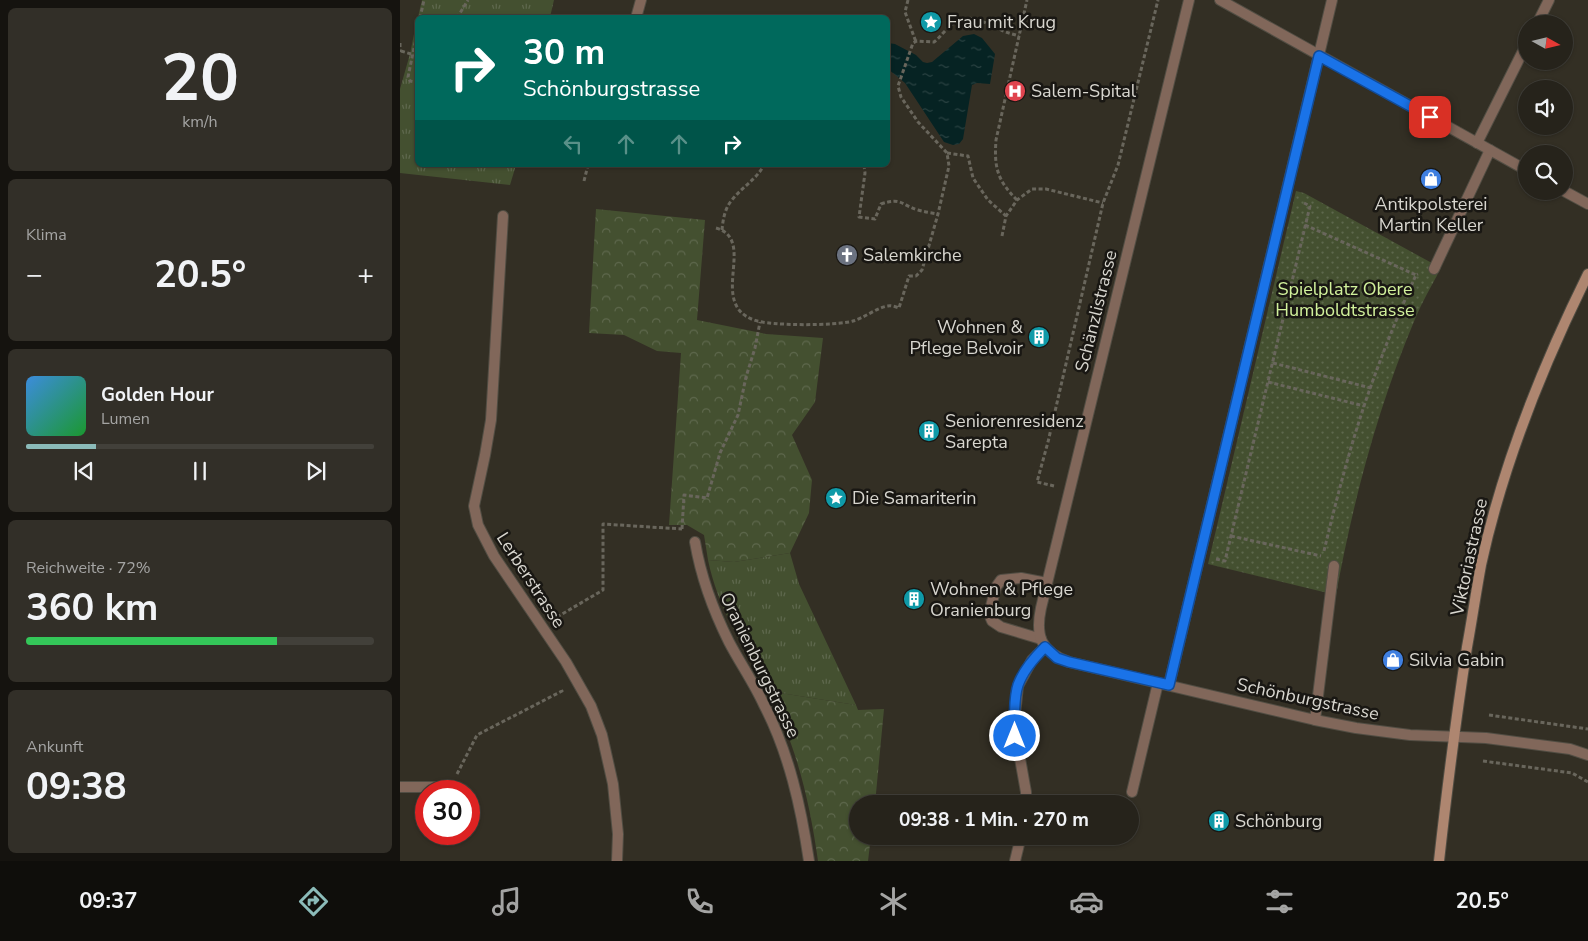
<!DOCTYPE html>
<html lang="de">
<head>
<meta charset="utf-8">
<style>
  body { margin:0; font-family:"Nunito Sans",sans-serif; background:#322f28; color:#f1f3f6; height:100vh; display:flex; flex-direction:column; font-size:19px; white-space:nowrap }
  * { box-sizing:border-box; margin:0 }
  p { font-size:16px; color:#a4a4a3 }
  .icon { flex:none; width:28px; height:28px; fill:none; stroke:currentColor; stroke-width:2; stroke-linecap:round; stroke-linejoin:round }
  .map { position:relative; flex:1; overflow:hidden }
  .side { display:flex; flex-direction:column; gap:8px; padding:8px; background:#15130f; width:400px }
  .side>* { flex:none }
  .hud { position:absolute; left:15px; top:15px; width:475px; height:152px; border-radius:8px; box-shadow:0 1px 4px #0004,0 0 0 1px #42403a; background:#00695c; color:#fff; overflow:hidden }
  .needle { width:32px; rotate:98deg }
  .fabs { position:absolute; left:1118px; top:15px; display:grid; gap:10px }
  .fabs a { display:grid; place-items:center; width:55px; height:55px; border-radius:50%; background:#26231b; box-shadow:0 1px 4px #0004,0 0 0 1px #42403a; font-size:25px }
  .speed { position:absolute; left:15px; top:780px; display:flex; gap:10px; font-size:25px; font-weight:700; text-align:center }
  .speed>* { display:grid; place-content:center; width:65px; height:65px; border-radius:50%; background:#26231b; box-shadow:0 1px 4px #0004,0 0 0 1px #42403a; line-height:1 }
  .speed .limit { border:8px solid #d22; background:#fff; color:#111 }
  .pin { position:absolute; display:grid; place-items:center; width:42px; height:42px; color:#fff; margin:-21px; border-radius:10px; box-shadow:0 2px 8px #0006 }
  .me { position:absolute; width:55px; margin:-28px; rotate:0deg; stroke-linejoin:round; filter:drop-shadow(0 0 4px #0008) }
  .turn { display:flex; align-items:center; gap:18px; height:105px; padding:0 25px; font-size:22px }
  .turn .icon { width:65px; height:65px; stroke-width:2.5 }
  .turn b { display:block; font-size:35px; line-height:42px }
  .lanes { display:flex; align-items:center; height:48px; padding:0 25px; background:#0003; justify-content:center; gap:25px; direction:ltr }
  .lanes .off { opacity:.35 }
  .big { font-size:38px; font-weight:700; line-height:1.1 }
  .side .card { flex:1; display:flex; flex-direction:column; justify-content:center; gap:8px; min-width:0; padding:0 18px; border-radius:8px; background:#322f28 }
  .side .dial { align-items:center; gap:0 }
  .dial b { font-size:65px; line-height:1 }
  .song { display:flex; align-items:center; gap:15px }
  .cover { width:60px; height:60px; border-radius:8px; background:linear-gradient(135deg,hsl(210 70% 55%),hsl(130 70% 35%)) }
  .played { height:5px; border-radius:2px; background:linear-gradient(90deg,#8bbbb9 20%,#42403a 20%) }
  .keys { display:flex; justify-content:space-around; direction:ltr }
  .heat { display:flex; justify-content:space-between; align-items:center; font-size:28px; direction:ltr }
  .charge { height:8px; border-radius:4px; background:linear-gradient(90deg,#34c759 72%,#42403a 0) }
  .trip { position:absolute; left:449px; top:795px; width:290px; height:50px; border-radius:25px; background:#26231b; box-shadow:0 1px 4px #0004,0 0 0 1px #42403a; font-weight:700; line-height:50px; text-align:center }
  .tab-bar { display:flex; height:80px; justify-content:space-around; align-items:center; background:#0f0e0b; color:#a4a4a3 }
  .tab-bar .icon { width:35px; height:35px }
  .tab-bar .on { color:#8bbbb9 }
  .tab-bar b { font-size:22px; color:#f1f3f6 }
  main { display:flex; flex:1; min-height:0 }
  .map>svg:first-child { display:block }
  .grass { fill:url(#grass-tufts) }
  .forest { fill:url(#forest-crowns) }
  .park { fill:url(#park-dots) }
  .water { fill:url(#water-ripples) }
  .lines { fill:none; stroke-linecap:round; stroke-linejoin:round }
  .service-casing { stroke:#514d43; stroke-width:12 }
  .minor-casing { stroke:#514d43; stroke-width:12 }
  .secondary-casing { stroke:#514d43; stroke-width:12 }
  .path { stroke:#69665c; stroke-width:3; stroke-dasharray:4 2.5; stroke-linecap:butt }
  .service { stroke:#81675a; stroke-width:10 }
  .minor { stroke:#81675a; stroke-width:10 }
  .secondary { stroke:#ae8670; stroke-width:10 }
  .route-casing { stroke:#114b97; stroke-width:12 }
  .route { stroke:#1a73e8; stroke-width:9 }
  .labels { text-anchor:middle; dominant-baseline:central; stroke-width:5; stroke-linejoin:round; paint-order:stroke }
  .poi-label { font-size:18px; fill:#d8d6cf; stroke:#191713; text-anchor:start }
  .park-label { font-size:18px; fill:#d1f19b; stroke:#191713 }
  .street-label { font-size:18px; fill:#d8d6cf; stroke:#191713 }
</style>
</head>
<body>
<main>
<section class="side">
<div class="card dial"><b>20</b><p>km/h</p></div>
<div class="card"><p>Klima</p>
<div class="heat"><a>−</a><b class="big">20.5°</b><a>+</a></div>
</div>
<div class="card">
<div class="song"><i class="cover"></i><div><b>Golden Hour</b><p>Lumen</p></div></div>
<div class="played"></div>
<div class="keys"><svg class="icon" aria-label="previous" viewBox="0 0 24 24"><path d="M18 5L8 12l10 7zM5 5v14"/></svg><svg class="icon" aria-label="pause" viewBox="0 0 24 24"><path d="M8 5v14M16 5v14"/></svg><svg class="icon" aria-label="next" viewBox="0 0 24 24"><path d="M6 5l10 7-10 7zM19 5v14"/></svg></div>
</div>
<div class="card"><p>Reichweite · 72%</p><b class="big">360 km</b><div class="charge"></div></div>
<div class="card"><p>Ankunft</p><b class="big">09:38</b></div>
</section>
<div class="map">
<svg width="1188" height="861" viewBox="0 0 1188 861">
  <defs>
    <pattern id="grass-tufts" width="24" height="20" patternUnits="userSpaceOnUse" patternTransform="scale(1.25)"><rect width="24" height="20" fill="#445030"/><path d="M3 7l-1-3M5 7V3M7 7l1-3M15 17l-1-3M17 17v-4M19 17l1-3" fill="none" stroke="#5e684d"/></pattern>
    <pattern id="forest-crowns" width="20" height="18" patternUnits="userSpaceOnUse" patternTransform="scale(1.25)"><rect width="20" height="18" fill="#445030"/><path d="M2 6a3 3 0 1 1 6 0M12 15a3 3 0 1 1 6 0" fill="none" stroke="#5e684d"/></pattern>
    <pattern id="park-dots" width="8" height="8" patternUnits="userSpaceOnUse" patternTransform="scale(1.25)"><rect width="8" height="8" fill="#445030"/><path d="M2 2h.1M6 6h.1" fill="none" stroke="#5e684d" stroke-width="1.8" stroke-linecap="round"/></pattern>
    <pattern id="water-ripples" width="26" height="14" patternUnits="userSpaceOnUse" patternTransform="scale(1.25)"><rect width="26" height="14" fill="#062323"/><path d="M2 4q2-2 4 0t4 0M15 11q2-2 4 0t4 0" fill="none" stroke="#2a4242"/></pattern>
  </defs>
  <rect width="100%" height="100%" fill="#332f24"/>
  <g class="grass">
    <polygon points="22,0 154,0 150,17 18,17"/>
    <polygon points="17,19 18,165 116,165 110,185 0,173 0,89 10,54"/>
    <path d="M390,553L399,584L456,705L368,691C344,649 318,608 308,560L334,562Z"/>
  </g>
  <g class="forest">
    <polygon points="196,209 305,220 297,320 366,334 423,338 415,402 392,435 412,480 409,513 390,553 334,562 308,560 304,535 287,525 269,525 281,353 257,351 224,335 189,333"/>
    <path d="M368,691L456,705L458,710L484,709L475,804H458V836H471L468,861H418C410,803 396,743 368,691Z"/>
  </g>
  <path class="park" d="M896,191L904,193L1041,268C1032,285 1022,302 1015,319C978,407 953,501 936,595L808,564Z"/>
  <polygon class="water" points="574,34 582,38 595,54 590,84 577,83 572,85 563,139 559,144 553,145 544,142 505,83 488,69 488,43 495,44 516,55 523,62 527,63 532,62 563,36"/>
  <g class="lines">
    <g class="service-casing">
      <g id="service">
        <polyline points="236,18 241,0"/>
        <polyline points="1034,269 1090,150"/>
        <polyline points="641,639 601,627 592,621 589,614 596,587 601,580 621,578 647,583"/>
        <polyline points="915,720 934,566"/>
        <polyline points="0,787 45,787"/>
        <polyline points="732,792 758,683"/>
      </g>
    </g>
    <g class="minor-casing">
      <g id="minor">
        <path d="M789,0L641,608C635,636 641,652 669,662L915,720L956,728L1010,735L1086,738L1170,749L1188,755"/>
        <polyline points="820,0 1126,170"/>
        <polyline points="1137,24 1149,0"/>
        <polyline points="1077,143 1126,45"/>
        <polyline points="1164,191 1188,204"/>
        <polyline points="103,216 91,420 85,455 74,506 78,525 94,556 166,662 191,706 202,735 213,784 218,834 217,861"/>
        <path d="M295,542C301,577 313,610 329,642C340,663 354,683 364,705C389,753 401,807 409,861"/>
        <polyline points="769,685 932,0"/>
        <polyline points="626,804 626,792 614,725 618,686 632,660 645,647"/>
        <polyline points="615,861 621,836"/>
      </g>
    </g>
    <g class="secondary-casing">
      <path id="secondary" d="M1039,861C1047,789 1056,718 1067,647C1072,620 1076,592 1081,565C1103,463 1142,367 1188,274"/>
    </g>
    <g class="path">
      <polyline points="508,0 505,12 516,42"/>
      <polyline points="20,18 24,0"/>
      <polyline points="57,18 68,0"/>
      <polyline points="18,29 8,77 10,81 15,82 18,81"/>
      <polyline points="0,43 0,52"/>
      <polyline points="1,51 18,56"/>
      <polyline points="547,153 568,156 573,178 588,200 606,216"/>
      <path d="M464,165L465,173L459,217L475,219L481,204C502,197 501,205 518,210C525,212 532,213 538,214"/>
      <polyline points="184,181 188,165"/>
      <path d="M617,200C597,180 594,167 596,140L627,0"/>
      <polyline points="905,225 1016,275"/>
      <path d="M316,228C358,240 307,303 354,320C369,326 436,326 453,321C464,318 478,307 488,306C491,305 496,307 499,308L509,276H516L522,270L538,214L549,166L547,153L518,122L501,97L498,86L513,43L517,41L534,42C541,37 546,28 554,23C570,12 585,23 601,30C607,33 613,34 619,36"/>
      <path d="M322,230C323,219 325,208 332,200C342,187 356,180 364,165"/>
      <polyline points="602,236 606,216 617,200 632,189 646,189 703,203"/>
      <polyline points="873,363 971,388"/>
      <polyline points="868,382 964,406"/>
      <polyline points="654,486 637,482 648,442 703,203 718,165 758,0"/>
      <polyline points="282,529 284,495 307,498 320,453 338,415 346,377 355,348 360,322"/>
      <polyline points="831,536 921,556"/>
      <path d="M924,551C939,488 956,424 979,364C990,334 1003,304 1016,275L1018,274"/>
      <polyline points="816,559 825,561 910,206 902,202"/>
      <polyline points="157,617 203,590 203,524 282,529"/>
      <polyline points="1089,715 1188,729"/>
      <polyline points="1083,761 1172,773 1188,782"/>
      <polyline points="57,774 77,735 162,691 161,690"/>
    </g>
    <use href="#service" class="service"/>
    <use href="#minor" class="minor"/>
    <use href="#secondary" class="secondary"/>
  </g>
  <g class="lines">
    <g class="route-casing">
      <path id="route" d="M615,736C614,724 614,697 618,685C623,671 634,658 645,647L657,658L669,662L769,685L919,56L1030,117"/>
    </g>
    <use href="#route" class="route"/>
  </g>
  <defs>
    <g id="sight-disc" transform="scale(1.125)"><circle r="9.5" fill="#0f9aa8" stroke="#191713"/><path d="M0-6L1.8-2.2L6-1.7L2.9 1.2L3.7 5.4L0 3.3L-3.7 5.4L-2.9 1.2L-6-1.7L-1.8-2.2Z" fill="#fff"/></g>
    <g id="hospital-disc" transform="scale(1.125)"><circle r="9.5" fill="#e0444e" stroke="#191713"/><path d="M-5-5h3v3.5h4V-5h3V5h-3V1.5h-4V5h-3Z" fill="#fff"/></g>
    <g id="shop-disc" transform="scale(1.125)"><circle r="9.5" fill="#3f7fe0" stroke="#191713"/><path d="M-5-2.5h2.3a2.7 3.5 0 0 1 5.4 0H5L5.5 6h-11ZM-1.5-2.5h3a1.5 2.3 0 0 0-3 0Z" fill="#fff"/></g>
    <g id="church-disc" transform="scale(1.125)"><circle r="9.5" fill="#6b7280" stroke="#191713"/><path d="M-1.2-6h2.4v3.5h3.3v2.4h-3.3V6h-2.4V-.1h-3.3v-2.4h3.3Z" fill="#fff"/></g>
    <g id="building-disc" transform="scale(1.125)"><circle r="9.5" fill="#0f9aa8" stroke="#191713"/><path d="M-4-6H4V6H1V3H-1V6H-4ZM-2.5-4.3h1.7v1.8h-1.7ZM.8-4.3h1.7v1.8H.8ZM-2.5-1h1.7V.8h-1.7ZM.8-1h1.7V.8H.8Z" fill="#fff"/></g>
  </defs>
  <g fill-rule="evenodd">
    <use href="#sight-disc" x="531" y="22"/>
    <use href="#hospital-disc" x="615" y="91"/>
    <use href="#shop-disc" x="1031" y="179"/>
    <use href="#church-disc" x="447" y="255"/>
    <use href="#building-disc" x="639" y="337"/>
    <use href="#building-disc" x="529" y="431"/>
    <use href="#sight-disc" x="436" y="498"/>
    <use href="#building-disc" x="514" y="599"/>
    <use href="#shop-disc" x="993" y="660"/>
    <use href="#building-disc" x="819" y="821"/>
  </g>
  <g class="labels">
    <g class="poi-label">
      <text x="547" y="22">Frau mit Krug</text>
      <text x="631" y="91">Salem-Spital</text>
      <text x="1031" y="204" text-anchor="middle">Antikpolsterei<tspan x="1031" dy="21">Martin Keller</tspan></text>
      <text x="463" y="255">Salemkirche</text>
      <text x="623" y="327" text-anchor="end">Wohnen &amp;<tspan x="623" dy="21">Pflege Belvoir</tspan></text>
      <text x="545" y="421">Seniorenresidenz<tspan x="545" dy="21">Sarepta</tspan></text>
      <text x="452" y="498">Die Samariterin</text>
      <text x="530" y="589">Wohnen &amp; Pflege<tspan x="530" dy="21">Oranienburg</tspan></text>
      <text x="1009" y="660">Silvia Gabin</text>
      <text x="835" y="821">Schönburg</text>
    </g>
    <g class="park-label">
      <text x="945" y="289">Spielplatz Obere<tspan x="945" dy="21">Humboldtstrasse</tspan></text>
    </g>
    <g class="street-label">
      <text transform="translate(696 311) rotate(-76)">Schänzlistrasse</text>
      <text transform="translate(1069 557) rotate(-78)">Viktoriastrasse</text>
      <text transform="translate(131 580) rotate(57)">Lerberstrasse</text>
      <text transform="translate(360 665) rotate(64)">Oranienburgstrasse</text>
      <text transform="translate(908 699) rotate(12)">Schönburgstrasse</text>
    </g>
  </g>
</svg>
<div class="fabs">
<a><svg class="needle" viewBox="-14 -14 28 28"><path d="M0-13l5 13h-10z" fill="#e53935"/><path d="M0 13l5-13h-10z" fill="#a4a4a3"/></svg></a>
<a><svg class="icon" aria-label="sound" viewBox="0 0 24 24"><path d="M4 9h4l5-4v14l-5-4H4zM17 9q2 3 0 6"/></svg></a>
<a><svg class="icon" aria-label="search" viewBox="0 0 24 24"><circle cx="10" cy="10" r="6"/><path d="M15 15l6 6"/></svg></a>
</div>
<div class="speed"><div class="limit">30</div></div>
<div class="pin" style="left:1030px;top:117px;background:#d93025"><svg class="icon" aria-label="arrive" viewBox="0 0 24 24"><path d="M6 21V4h12l-3 4 3 4H6"/></svg></div>
<svg class="me" style="left:615px;top:736px" viewBox="-20 -20 40 40"><circle r="17" fill="#1a73e8" stroke="#fff" stroke-width="3"/><path d="M0-11L8 9 0 5-8 9z" fill="#fff"/></svg>
<div class="trip">09:38 · 1 Min. · 270 m</div>
<div class="hud">
<div class="turn"><svg class="icon" aria-label="right" viewBox="0 0 24 24"><path d="M7 20v-9h11M14 6l5 5-5 5"/></svg><div><b>30 m</b>Schönburgstrasse</div></div>
<div class="lanes"><svg class="icon off" aria-label="left" viewBox="0 0 24 24"><path d="M17 20v-9H6M10 6l-5 5 5 5"/></svg><svg class="icon off" aria-label="ahead" viewBox="0 0 24 24"><path d="M12 20V5M6 11l6-6 6 6"/></svg><svg class="icon off" aria-label="ahead" viewBox="0 0 24 24"><path d="M12 20V5M6 11l6-6 6 6"/></svg><svg class="icon" aria-label="right" viewBox="0 0 24 24"><path d="M7 20v-9h11M14 6l5 5-5 5"/></svg></div>
</div>
</div>
</main>
<nav class="tab-bar">
<b>09:37</b>
<svg class="icon on" aria-label="directions" viewBox="0 0 24 24"><path d="M12 3l9 9-9 9-9-9zM9 14v-3h6M13 9l2 2-2 2"/></svg>
<svg class="icon" aria-label="music" viewBox="0 0 24 24"><path d="M9 18V5l10-2v13"/><circle cx="6" cy="18" r="3"/><circle cx="16" cy="16" r="3"/></svg>
<svg class="icon" aria-label="phone" viewBox="0 0 24 24"><path d="M5 4h4l2 5-3 2q2 4 5 5l2-3 5 2v4C11 20 4 13 5 4z"/></svg>
<svg class="icon" aria-label="climate" viewBox="0 0 24 24"><path d="M12 3v18M4 7l16 10M4 17L20 7"/></svg>
<svg class="icon" aria-label="car" viewBox="0 0 24 24"><path d="M5 17H2v-5l4-1 3-4h7l3 4 3 1v5h-3M9 17h6M6 11h13"/><circle cx="7" cy="17" r="2"/><circle cx="17" cy="17" r="2"/></svg>
<svg class="icon" aria-label="filters" viewBox="0 0 24 24"><path d="M4 7h16M4 17h16"/><circle cx="9" cy="7" r="2"/><circle cx="15" cy="17" r="2"/></svg>
<b>20.5°</b>
</nav>
</body>
</html>
